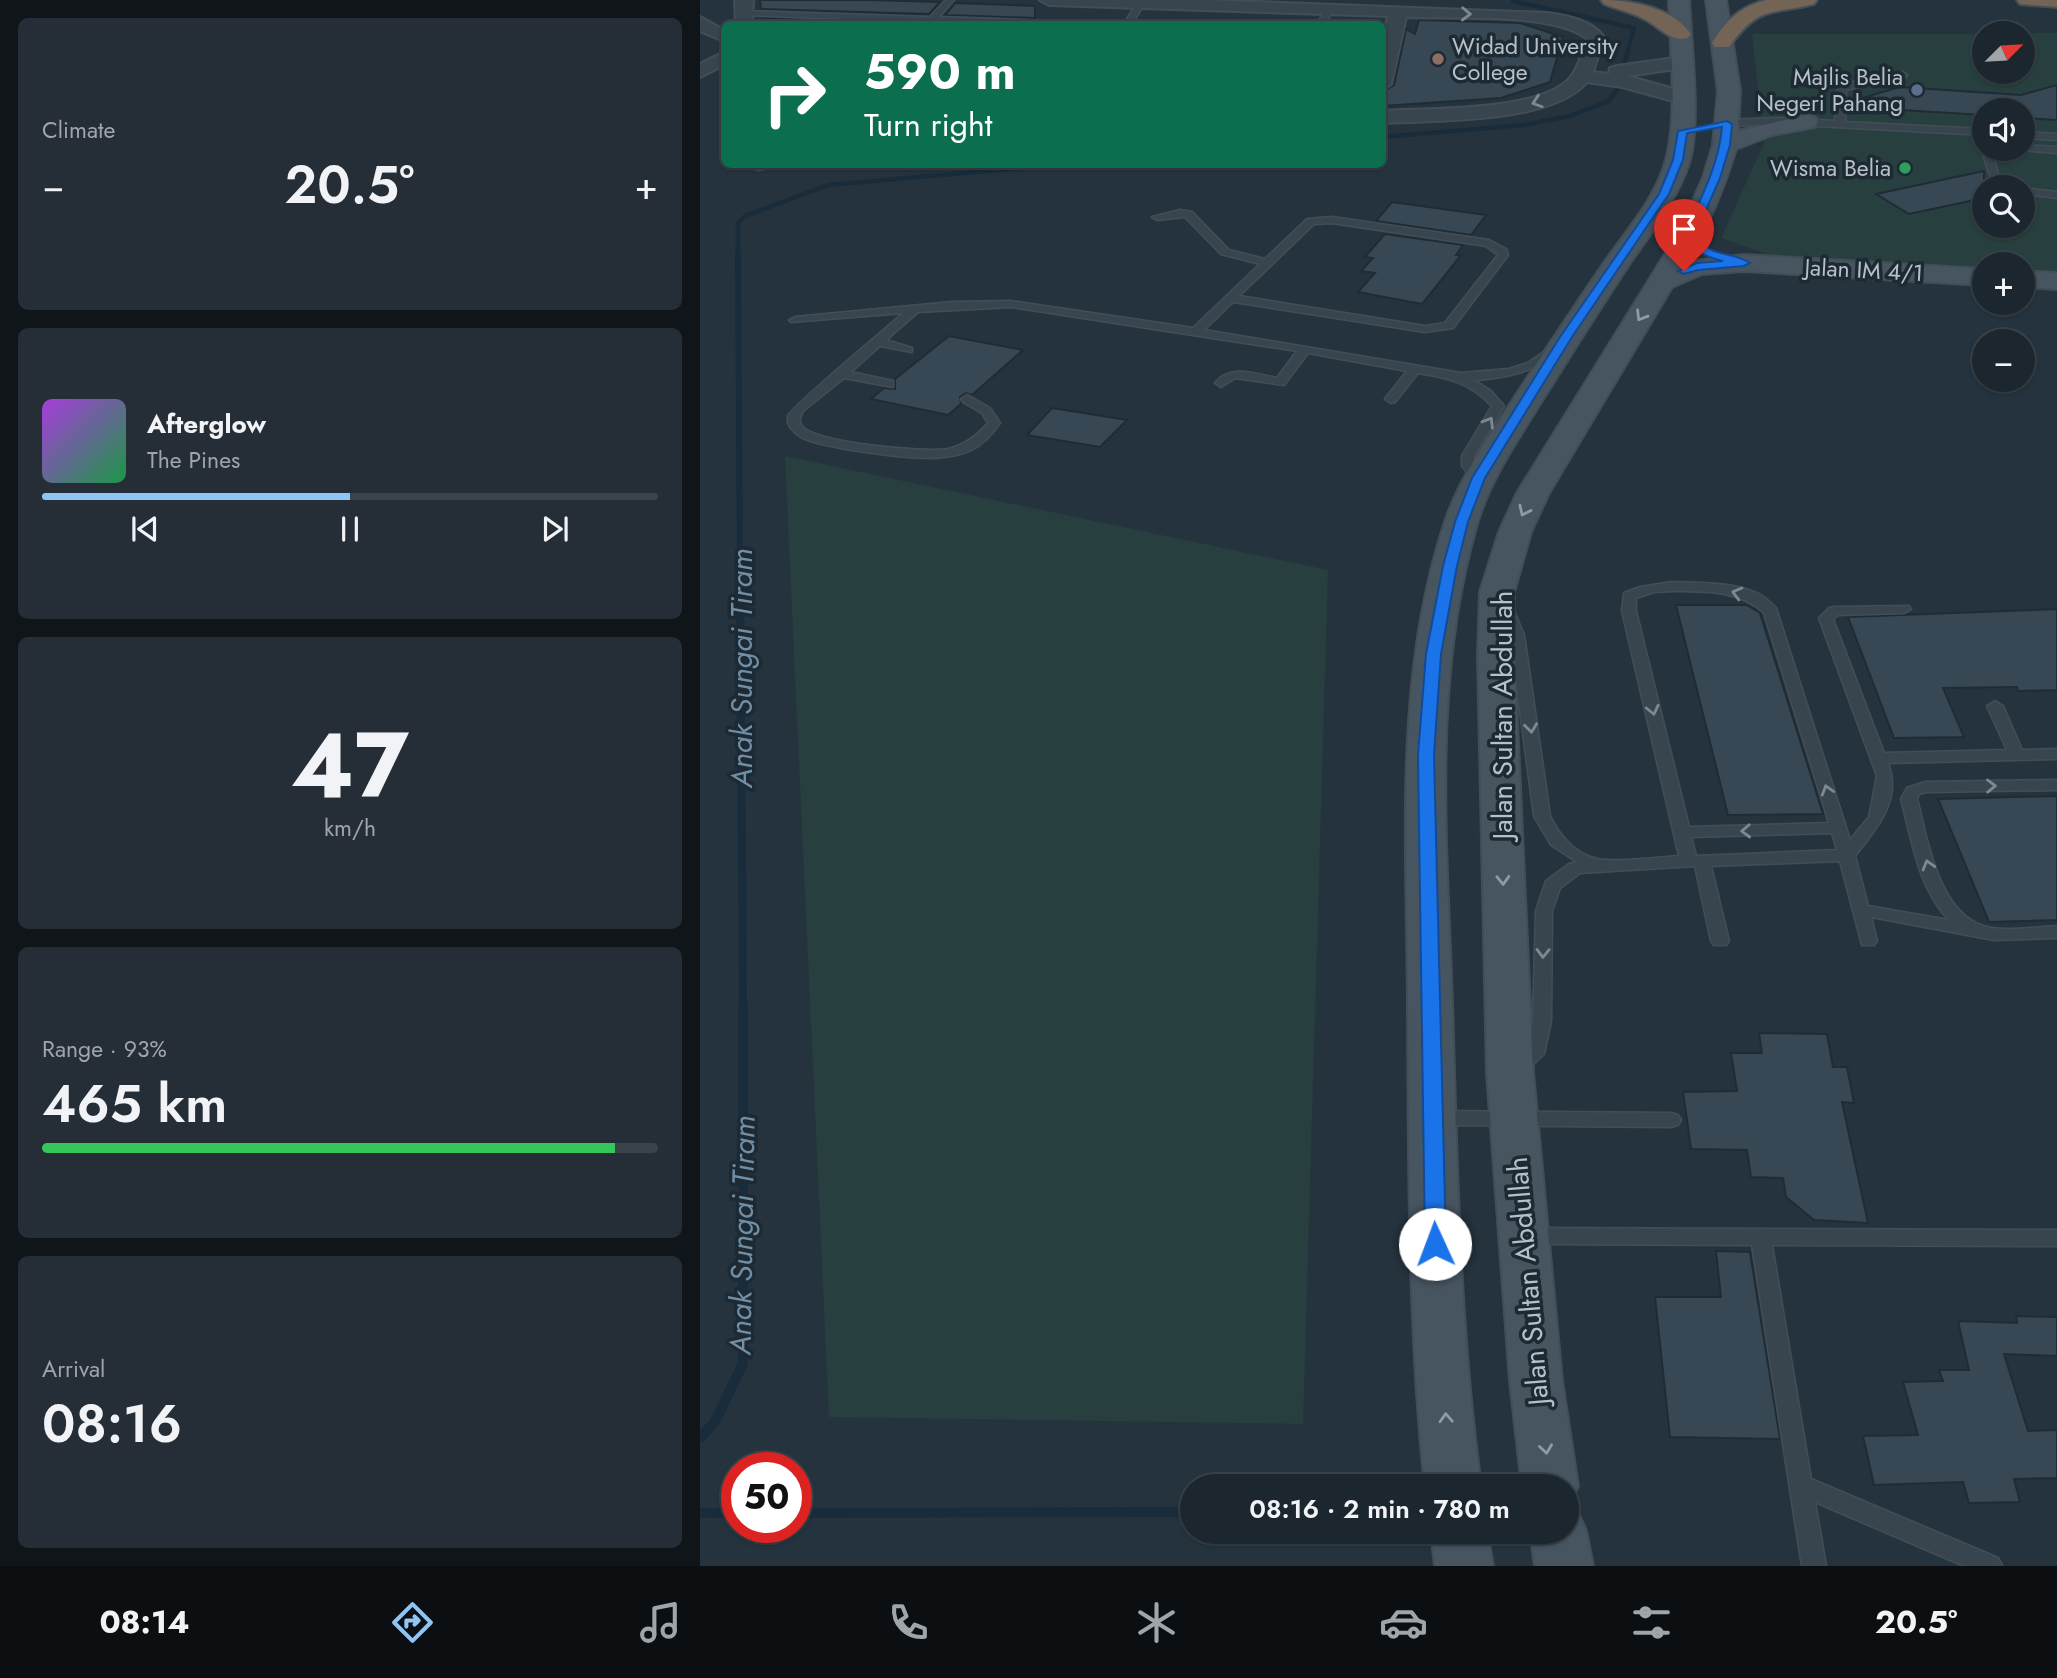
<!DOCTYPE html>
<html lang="en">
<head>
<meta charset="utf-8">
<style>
  body { margin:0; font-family:Jost,sans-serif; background:#252e36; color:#f1f3f6; height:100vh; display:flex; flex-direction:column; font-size:26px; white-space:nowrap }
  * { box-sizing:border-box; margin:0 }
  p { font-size:23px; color:#a0a5aa }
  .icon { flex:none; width:38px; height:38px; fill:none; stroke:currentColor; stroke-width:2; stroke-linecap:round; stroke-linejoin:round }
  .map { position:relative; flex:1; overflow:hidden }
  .sheet { display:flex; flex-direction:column; gap:18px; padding:18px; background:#0f1519; width:700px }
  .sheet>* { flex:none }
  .top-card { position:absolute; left:21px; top:21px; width:665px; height:147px; border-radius:10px; box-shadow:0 2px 5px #0004,0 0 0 2px #3a434a; background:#0b6e4f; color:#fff; overflow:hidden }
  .needle { width:46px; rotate:66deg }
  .tools { position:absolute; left:1272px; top:21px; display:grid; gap:14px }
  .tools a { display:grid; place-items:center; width:63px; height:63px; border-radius:50%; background:#1c262e; box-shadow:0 2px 5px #0004,0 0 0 2px #3a434a; font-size:35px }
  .speed { position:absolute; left:21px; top:1452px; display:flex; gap:14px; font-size:35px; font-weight:700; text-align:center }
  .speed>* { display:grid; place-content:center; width:91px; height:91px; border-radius:50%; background:#1c262e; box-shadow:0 2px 5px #0004,0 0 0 2px #3a434a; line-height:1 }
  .speed .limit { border:10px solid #d22; background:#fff; color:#111 }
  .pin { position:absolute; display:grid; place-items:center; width:60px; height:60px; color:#fff; margin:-72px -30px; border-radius:50% 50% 50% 0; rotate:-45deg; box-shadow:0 0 7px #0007 }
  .pin .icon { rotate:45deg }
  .me { position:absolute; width:77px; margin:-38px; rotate:358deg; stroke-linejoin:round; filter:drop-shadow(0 0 5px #0008) }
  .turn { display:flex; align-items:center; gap:24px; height:147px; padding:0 28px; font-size:32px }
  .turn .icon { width:91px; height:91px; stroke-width:2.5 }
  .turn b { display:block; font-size:49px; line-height:60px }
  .big { font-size:52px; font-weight:600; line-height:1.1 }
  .sheet .tile { flex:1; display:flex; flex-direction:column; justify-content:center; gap:10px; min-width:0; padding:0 24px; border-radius:10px; background:#252e36 }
  .sheet .dial { align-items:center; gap:0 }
  .dial b { font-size:91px; line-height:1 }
  .song { display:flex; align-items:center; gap:21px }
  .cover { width:84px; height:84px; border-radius:10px; background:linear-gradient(135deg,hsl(280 70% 55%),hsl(140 70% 35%)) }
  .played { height:7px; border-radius:4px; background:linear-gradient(90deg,#8fc5f4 50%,#3a434a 50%) }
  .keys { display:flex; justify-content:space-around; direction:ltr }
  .heat { display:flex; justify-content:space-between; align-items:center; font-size:38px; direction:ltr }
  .charge { height:10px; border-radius:5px; background:linear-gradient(90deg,#34c759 93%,#3a434a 0) }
  .trip { position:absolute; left:480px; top:1474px; width:399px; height:70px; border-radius:35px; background:#1c262e; box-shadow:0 2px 5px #0004,0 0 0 2px #3a434a; font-weight:600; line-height:70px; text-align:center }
  .dock { display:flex; height:112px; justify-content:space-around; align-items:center; background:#0b0f12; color:#a0a5aa }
  .dock .icon { width:49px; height:49px }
  .dock .active { color:#8fc5f4 }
  .dock b { font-size:32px; color:#f1f3f6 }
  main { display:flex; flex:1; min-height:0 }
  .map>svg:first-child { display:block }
  .green { fill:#273f3e; fill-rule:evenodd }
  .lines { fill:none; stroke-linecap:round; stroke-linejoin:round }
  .stream-far3 { stroke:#192c3b; stroke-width:4.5 }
  .stream-far2 { stroke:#192c3b; stroke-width:6 }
  .stream-far1 { stroke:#192c3b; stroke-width:8 }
  .stream { stroke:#192c3b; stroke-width:10 }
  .building { fill:#374854; stroke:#202c35; stroke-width:2 }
  .lane-casing { stroke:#424e57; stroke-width:3 }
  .street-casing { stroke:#424e57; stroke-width:4 }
  .secondary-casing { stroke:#424e57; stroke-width:4 }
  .highway-casing { stroke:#445059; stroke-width:4 }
  .lane { fill:#39454e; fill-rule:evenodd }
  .street { fill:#39454e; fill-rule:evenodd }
  .secondary { fill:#475561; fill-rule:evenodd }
  .highway { fill:#736456; fill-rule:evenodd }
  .oneway { stroke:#7d8992 }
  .oneway2 { stroke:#8e9ba5 }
  .route { fill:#1a73e8; stroke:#114b97; stroke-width:2 }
  .education-dot { fill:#8d6e63; stroke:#1e2a33; stroke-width:2.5 }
  .service-dot { fill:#5c6f8a; stroke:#1e2a33; stroke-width:2.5 }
  .leisure-dot { fill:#2e9e5b; stroke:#1e2a33; stroke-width:2.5 }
  .labels { text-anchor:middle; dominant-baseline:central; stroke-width:7; stroke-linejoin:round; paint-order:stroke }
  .far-poi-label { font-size:23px; fill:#b5c0c9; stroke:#1e2a33; text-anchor:end }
  .far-street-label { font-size:23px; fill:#b5c0c9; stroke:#1e2a33 }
  .street-label { font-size:28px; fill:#b5c0c9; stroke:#1e2a33 }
  .water-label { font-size:30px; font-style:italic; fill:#708fa6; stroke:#1e2a33 }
</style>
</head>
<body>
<main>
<section class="sheet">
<div class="tile"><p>Climate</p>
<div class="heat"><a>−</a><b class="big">20.5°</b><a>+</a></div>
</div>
<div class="tile">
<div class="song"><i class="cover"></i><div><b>Afterglow</b><p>The Pines</p></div></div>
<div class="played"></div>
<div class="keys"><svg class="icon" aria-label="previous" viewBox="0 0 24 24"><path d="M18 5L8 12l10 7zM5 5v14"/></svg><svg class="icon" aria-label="pause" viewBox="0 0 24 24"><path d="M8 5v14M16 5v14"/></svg><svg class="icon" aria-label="next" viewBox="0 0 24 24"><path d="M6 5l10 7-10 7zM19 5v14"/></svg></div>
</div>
<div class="tile dial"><b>47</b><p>km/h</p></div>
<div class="tile"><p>Range · 93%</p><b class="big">465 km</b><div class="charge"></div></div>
<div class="tile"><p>Arrival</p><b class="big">08:16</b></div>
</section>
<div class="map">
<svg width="1357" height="1566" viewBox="0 0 1357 1566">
  <rect width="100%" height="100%" fill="#25333e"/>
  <g class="green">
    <path d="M1323,33H1357V271L1323,269V264H1284V267L1072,256L1021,238L1064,143L1052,34H1284V72H1323ZM1284,110H1323V149H1284ZM1284,187H1323V226H1284Z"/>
    <polygon points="85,456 628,570 603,1424 129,1417"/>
  </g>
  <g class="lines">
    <g class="stream-far3">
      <polyline points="813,1 934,28 925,61"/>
      <polyline points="682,137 824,125 870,116 909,101 919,87"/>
      <polyline points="38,253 38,223 45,216 128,185 366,164"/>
    </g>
    <polyline class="stream-far2" points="38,252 40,582"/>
    <polyline class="stream-far1" points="40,580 43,1010"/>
    <g class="stream">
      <polyline points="0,1438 15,1422 43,1363 43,1008"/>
      <polyline points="0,1513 37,1513"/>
      <polyline points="96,1513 492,1512"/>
    </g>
  </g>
  <g class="building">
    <polygon points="60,0 169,0 240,2 229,14 61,9"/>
    <polygon points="255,3 335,6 335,18 245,15"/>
    <polygon points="63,18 222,24 64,24"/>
    <polygon points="719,20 820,23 863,37 850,82 801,98 682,106 682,92 694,85 706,29 715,34"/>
    <polygon points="1357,85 1357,120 1323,118 1323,110 1284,110 1284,115 1201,110 1166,97 1199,87 1321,95"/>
    <polygon points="1284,171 1284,198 1209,214 1176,194"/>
    <polygon points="692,202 786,215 771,235 676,221"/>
    <polygon points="685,234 763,245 756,255 761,255 722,304 658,292 675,273 661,271 673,258 665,257"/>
    <polygon points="249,336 323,350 272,395 266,393 260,397 261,404 248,415 171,399 184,388 195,389 195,379"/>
    <polygon points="352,408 427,420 400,447 327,435"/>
    <polygon points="976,605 1047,605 1060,613 1123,814 1028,815"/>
    <polygon points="1357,609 1357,690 1318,691 1317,687 1243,688 1264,737 1194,738 1148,617"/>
    <polygon points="1357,796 1357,920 1289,922 1238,799"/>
    <polygon points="1059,1033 1127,1034 1133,1067 1147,1067 1154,1103 1142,1102 1168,1223 1114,1220 1086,1197 1083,1178 1051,1177 1047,1150 991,1149 983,1092 1037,1091 1031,1053 1062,1053"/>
    <polygon points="1016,1251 1050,1252 1080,1439 970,1437 955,1297 1021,1297"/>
    <polygon points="1316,1316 1357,1317 1357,1356 1304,1354 1328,1431 1357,1430 1357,1478 1314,1479 1320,1502 1269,1503 1263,1482 1174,1485 1163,1436 1218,1435 1203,1382 1243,1381 1239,1370 1269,1370 1258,1321 1317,1323"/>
  </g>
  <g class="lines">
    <g class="lane-casing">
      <g id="lane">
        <polygon points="246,0 254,0 239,17 351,21 355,24 235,22 225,24 226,22 44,15 40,13 44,11 230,17"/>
        <polygon points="438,1 445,3 432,24 424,24"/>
        <polygon points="628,8 632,10 626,24 618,24 624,10"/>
        <polygon points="1203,72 1207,75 1206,77 1146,90 1145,122 1284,129 1284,135 1076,124 1027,126 1022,123 1027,120 1076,118 1135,121 1138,89 1143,84"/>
        <polygon points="1323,132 1357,134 1357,140 1323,138"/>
        <polygon points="1323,145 1357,147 1357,153 1320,150 1323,149"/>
        <polygon points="1284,146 1284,149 1291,149 1298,174 1321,187 1309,187 1291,178 1281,149"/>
        <polygon points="53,164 95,164 58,170 55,169"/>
        <polygon points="1323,188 1357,192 1357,198 1323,194"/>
        <path d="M480,210L492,212L529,250L565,259L607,219L632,217L789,240L806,249L808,255L753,328L725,332L533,302L504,330L761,373L809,369L828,363L848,349H856V353C832,373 804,378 774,380L791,391L804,406L774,456V465L785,478L784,481H774L762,466V456L792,406C769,382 749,378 718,373L695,402L691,403L685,399L707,371L608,353L584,385L535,378L521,387L515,383C531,364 555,374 577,378L597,351L311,307L218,312L186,340L212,348V352L180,346L151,372L193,381V387L144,378L104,410C101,414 98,419 101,425C110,443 227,453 248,449C265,445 277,436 288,423L282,413L263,402L261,399L267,395L290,408L300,423C292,435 283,445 269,451C256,456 241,458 227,458C203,458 120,448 101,437C94,433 86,425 88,416C91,407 188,327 203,313L91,322L89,320L95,317L252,302L311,301L493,328L560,264L521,254L485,217L457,220L452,217ZM632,223L786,246L798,255L745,323L725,326L539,296L614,224Z"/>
        <path d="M972,582C999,583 1033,582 1059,594C1065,597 1071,603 1076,608L1150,840L1169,817L1177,776L1119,618L1129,608L1134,607L1209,606L1211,609L1204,613L1138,615L1133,619L1184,753L1307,750L1287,706L1295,701L1303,706L1322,750L1357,749V759L1188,763C1202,800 1177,828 1155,856L1168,906L1249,920C1218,888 1212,840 1201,799L1207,788L1225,782L1357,780V790L1226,792L1219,794L1217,799C1228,841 1239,920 1292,928C1313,931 1336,927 1357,926V938L1294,940L1171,917L1177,941L1174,945H1162L1140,861L1011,866L1029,941L1026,945H1014L1011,941L995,866L880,873L860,888L852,911L851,1021L844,1054L824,1073H810L808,1068L826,1051L833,1021L836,911L846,881L869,864L877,862L851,845L834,816L810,635L799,607L801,604H811L824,635L850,816C859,835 875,854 897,859C912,863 961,857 979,856L922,611L924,593L940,587ZM972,591C1004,591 1040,590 1064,613L1129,823L989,827L936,611V598L954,592ZM1132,833L1137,850L996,856L991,837Z"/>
        <polygon points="734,1111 971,1113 978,1115 981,1120 978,1125 971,1127 734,1125 727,1123 724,1118 727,1113"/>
        <polygon points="827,1228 1357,1230 1357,1246 1072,1245 1111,1479 1298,1558 1302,1566 1264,1566 1115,1502 1126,1566 1102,1566 1052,1245 827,1244 820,1242 817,1236 820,1230"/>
      </g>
    </g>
    <g class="street-casing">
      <g id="street">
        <polygon points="35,0 53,0 52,24 36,24"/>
        <path d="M340,0H505L848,13C868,16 891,20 904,37L893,72L909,74L910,68L917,66L982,57L989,59L991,63L989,67L927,76L988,93L991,97L981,103L922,87L887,82C851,124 735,120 682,123V111C727,108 840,112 870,78C879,67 882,52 886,38C851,12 751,19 706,17L691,84L682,90V41L688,16L349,5Z"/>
        <polygon points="0,17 24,30 24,41 0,31"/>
        <polygon points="24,52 24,65 0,77 0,64"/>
      </g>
    </g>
    <g class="secondary-casing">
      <g id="secondary">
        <path d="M969,0H989C991,44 1001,123 989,163C977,200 952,231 930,263C898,311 868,359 838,407C815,444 789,482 777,524C731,681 747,844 752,1004C757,1165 759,1326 781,1486H725C708,1326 709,1163 708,1002C707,842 694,676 745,522C759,480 785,443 809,406C840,358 872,310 904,263C927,230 958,196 967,156C978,109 970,49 969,0Z"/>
        <path d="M1006,0H1026L1040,91L1038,131L1107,115L1115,117L1118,122L1115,127L1072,135L1036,149C1024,189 1008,226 987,262L1044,255L1284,269V285L1044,271L1002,274L972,287L849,493L831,532L814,592V656L833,1073L862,1381L878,1486L870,1503L866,1504V1486H822L810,1381L787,1073L778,656L780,592L799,532L817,493L977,235L1003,178L1013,145L1018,91Z"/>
        <polygon points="1323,271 1357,273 1357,289 1323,287"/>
        <polygon points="866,1509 878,1513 886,1531 893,1566 835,1566 830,1531 866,1531"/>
        <polygon points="731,1531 787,1531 793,1566 735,1566"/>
      </g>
    </g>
    <g class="highway-casing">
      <g id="highway">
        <path d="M901,0C931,0 972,7 991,34L988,38C970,43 958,25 942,18C931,12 916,9 904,4Z"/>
        <path d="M1066,0H1117L1114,4C1070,15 1059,5 1029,47H1015L1012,43C1026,21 1039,7 1066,0Z"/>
        <polygon points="1317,0 1357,0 1357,7 1320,4"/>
      </g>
    </g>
    <use href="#lane" class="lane"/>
    <use href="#street" class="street"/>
    <use href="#secondary" class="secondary"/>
    <use href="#highway" class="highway"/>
  </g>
  <defs><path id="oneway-chevron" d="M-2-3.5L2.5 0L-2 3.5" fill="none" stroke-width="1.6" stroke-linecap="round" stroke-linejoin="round" transform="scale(1.75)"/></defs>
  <g class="oneway">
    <use href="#oneway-chevron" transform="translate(766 14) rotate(2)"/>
    <use href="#oneway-chevron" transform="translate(837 102) rotate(162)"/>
    <use href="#oneway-chevron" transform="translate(789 422) rotate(-59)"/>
    <use href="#oneway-chevron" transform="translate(1037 593) rotate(-165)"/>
    <use href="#oneway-chevron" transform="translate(953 710) rotate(77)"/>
    <use href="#oneway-chevron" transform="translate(831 728) rotate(83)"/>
    <use href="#oneway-chevron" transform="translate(1291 786) rotate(-1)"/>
    <use href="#oneway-chevron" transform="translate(1127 790) rotate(-107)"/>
    <use href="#oneway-chevron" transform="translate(1046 831) rotate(178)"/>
    <use href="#oneway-chevron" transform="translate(1228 865) rotate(-106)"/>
    <use href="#oneway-chevron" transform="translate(843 953) rotate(91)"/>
  </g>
  <g class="oneway2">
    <use href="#oneway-chevron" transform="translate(941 316) rotate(121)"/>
    <use href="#oneway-chevron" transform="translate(824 511) rotate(115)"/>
    <use href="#oneway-chevron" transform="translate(803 880) rotate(88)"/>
    <use href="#oneway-chevron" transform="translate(746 1418) rotate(-93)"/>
    <use href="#oneway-chevron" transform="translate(846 1449) rotate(82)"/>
  </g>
  <path class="route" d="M1027,121L1032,124L1030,145L1020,178L995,235C1011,259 1030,250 1050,263L1044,266L998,270L984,274L978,271L997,263L1023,261C1005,257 995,251 984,235C1000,200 1019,165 1022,127L987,133L983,160L969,194L872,337L785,478L768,522L757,566L741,654L734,755L746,1244L743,1250L735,1253L728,1250L725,1244L718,755L726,654L743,566L755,522L772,478L860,337L959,194L973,160L978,131Z"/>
  <circle class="education-dot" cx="738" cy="59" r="7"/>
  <circle class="service-dot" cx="1217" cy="90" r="7"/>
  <circle class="leisure-dot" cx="1205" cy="168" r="7"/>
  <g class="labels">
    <g class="far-poi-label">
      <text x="752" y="46" text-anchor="start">Widad University<tspan x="752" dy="26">College</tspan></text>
      <text x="1203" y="77">Majlis Belia<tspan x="1203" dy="26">Negeri Pahang</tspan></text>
      <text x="1191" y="168">Wisma Belia</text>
    </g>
    <g class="far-street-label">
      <text transform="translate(1164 270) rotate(3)">Jalan IM 4/1</text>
    </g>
    <g class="street-label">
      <text transform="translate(802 715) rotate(-90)">Jalan Sultan Abdullah</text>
      <text transform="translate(828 1281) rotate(-95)">Jalan Sultan Abdullah</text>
    </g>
    <g class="water-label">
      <text transform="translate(41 668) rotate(-90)">Anak Sungai Tiram</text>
      <text transform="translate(42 1235) rotate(-89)">Anak Sungai Tiram</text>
    </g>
  </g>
</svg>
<div class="tools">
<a><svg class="needle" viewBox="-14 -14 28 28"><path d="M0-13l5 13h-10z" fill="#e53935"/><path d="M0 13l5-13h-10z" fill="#a0a5aa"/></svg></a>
<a><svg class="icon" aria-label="sound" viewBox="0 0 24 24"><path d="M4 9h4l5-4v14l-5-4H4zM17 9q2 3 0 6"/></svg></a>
<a><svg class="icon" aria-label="search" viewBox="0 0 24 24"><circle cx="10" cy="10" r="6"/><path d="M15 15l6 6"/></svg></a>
<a>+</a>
<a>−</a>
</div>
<div class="speed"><div class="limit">50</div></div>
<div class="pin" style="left:984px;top:271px;background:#d93025"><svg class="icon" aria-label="arrive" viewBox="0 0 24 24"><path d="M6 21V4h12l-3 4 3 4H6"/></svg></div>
<svg class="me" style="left:735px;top:1244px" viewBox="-20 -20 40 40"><circle r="19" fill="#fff"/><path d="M0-13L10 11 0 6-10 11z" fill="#1a73e8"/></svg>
<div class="trip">08:16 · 2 min · 780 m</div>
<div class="top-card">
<div class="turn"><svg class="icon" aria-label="right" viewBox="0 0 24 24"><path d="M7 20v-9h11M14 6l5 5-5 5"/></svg><div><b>590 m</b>Turn right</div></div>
</div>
</div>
</main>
<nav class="dock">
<b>08:14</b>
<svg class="icon active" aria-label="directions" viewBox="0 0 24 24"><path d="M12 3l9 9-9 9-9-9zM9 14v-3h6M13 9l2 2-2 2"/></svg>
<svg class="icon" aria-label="music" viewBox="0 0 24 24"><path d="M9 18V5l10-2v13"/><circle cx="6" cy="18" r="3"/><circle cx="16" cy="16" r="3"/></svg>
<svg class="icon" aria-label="phone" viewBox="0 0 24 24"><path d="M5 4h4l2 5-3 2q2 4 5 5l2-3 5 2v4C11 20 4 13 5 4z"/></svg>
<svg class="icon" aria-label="climate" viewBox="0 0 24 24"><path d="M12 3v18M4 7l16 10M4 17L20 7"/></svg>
<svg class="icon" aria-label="car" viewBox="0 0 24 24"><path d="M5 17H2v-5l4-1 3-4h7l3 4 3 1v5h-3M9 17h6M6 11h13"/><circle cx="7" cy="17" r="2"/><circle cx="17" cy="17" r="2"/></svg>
<svg class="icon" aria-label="filters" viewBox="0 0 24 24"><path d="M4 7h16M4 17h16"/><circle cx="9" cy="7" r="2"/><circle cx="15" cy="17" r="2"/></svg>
<b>20.5°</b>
</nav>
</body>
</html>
